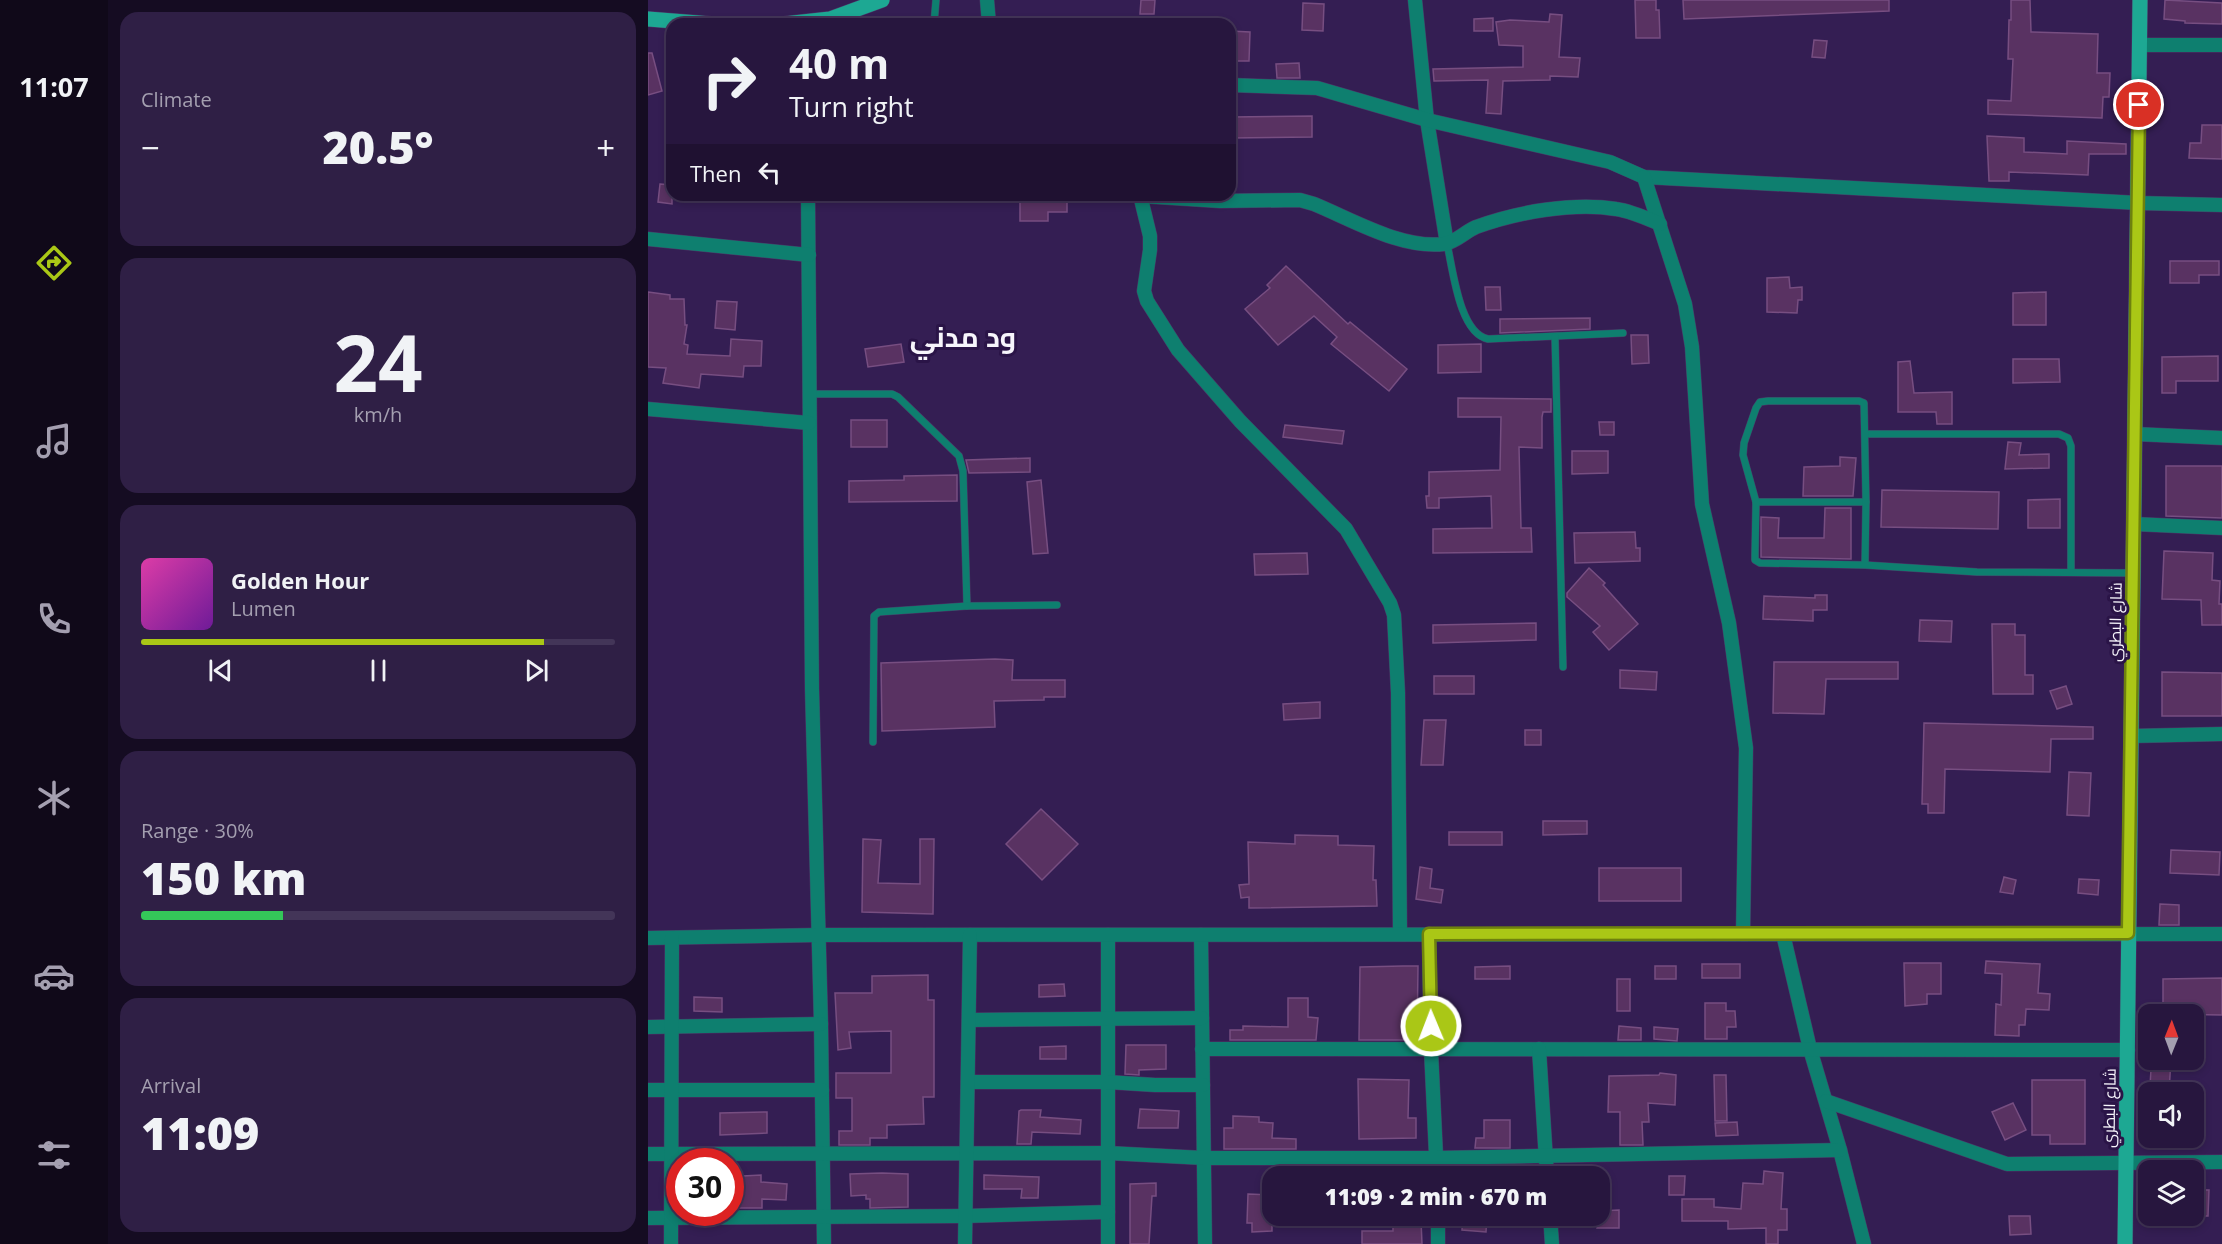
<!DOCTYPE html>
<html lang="en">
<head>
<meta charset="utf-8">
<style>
  body { margin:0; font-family:"Open Sans",Cairo,sans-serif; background:#2f1f45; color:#f1f3f6; height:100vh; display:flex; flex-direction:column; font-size:22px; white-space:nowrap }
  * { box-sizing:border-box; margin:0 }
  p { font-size:20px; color:#a49fb0 }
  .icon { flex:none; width:33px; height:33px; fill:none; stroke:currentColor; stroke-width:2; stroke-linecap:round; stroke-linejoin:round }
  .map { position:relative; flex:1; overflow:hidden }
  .panel { display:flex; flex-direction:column; gap:12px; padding:12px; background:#150c22; width:540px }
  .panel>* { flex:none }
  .hud { position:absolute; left:18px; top:18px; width:570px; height:183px; border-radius:18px; box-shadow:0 3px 9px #0003,0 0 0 2px #433558; background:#27163e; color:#f1f3f6; overflow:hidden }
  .needle { width:39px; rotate:1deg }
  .fabs { position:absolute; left:1490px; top:1004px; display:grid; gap:12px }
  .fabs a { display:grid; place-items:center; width:66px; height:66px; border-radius:12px; background:#27163e; box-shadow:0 3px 9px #0003,0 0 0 2px #433558; font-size:30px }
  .speed { position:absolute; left:18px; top:1148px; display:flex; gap:12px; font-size:30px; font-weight:700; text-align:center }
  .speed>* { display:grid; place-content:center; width:78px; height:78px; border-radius:50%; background:#27163e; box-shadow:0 3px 9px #0003,0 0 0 2px #433558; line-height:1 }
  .speed .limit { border:9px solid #d22; background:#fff; color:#111 }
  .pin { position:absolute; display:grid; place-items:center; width:51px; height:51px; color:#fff; margin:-26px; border:3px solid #fff; border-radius:50%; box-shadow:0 2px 6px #0007 }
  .me { position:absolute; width:66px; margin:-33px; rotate:359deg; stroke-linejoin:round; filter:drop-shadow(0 0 4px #0008) }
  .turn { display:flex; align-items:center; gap:21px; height:126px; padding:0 24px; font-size:27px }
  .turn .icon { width:78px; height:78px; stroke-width:2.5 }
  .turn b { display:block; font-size:42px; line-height:51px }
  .then { display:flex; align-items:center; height:57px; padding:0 24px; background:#0003; gap:12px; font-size:22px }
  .big { font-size:45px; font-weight:800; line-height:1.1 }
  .panel .card { flex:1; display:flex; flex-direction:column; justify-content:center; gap:9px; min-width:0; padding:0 21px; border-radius:18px; background:#2f1f45 }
  .panel .dial { align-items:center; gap:0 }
  .dial b { font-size:78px; line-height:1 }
  .song { display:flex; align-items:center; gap:18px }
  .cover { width:72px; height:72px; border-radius:9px; background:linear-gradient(135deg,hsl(320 70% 55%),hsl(280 70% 35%)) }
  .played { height:6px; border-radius:3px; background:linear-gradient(90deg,#aac716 85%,#433558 85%) }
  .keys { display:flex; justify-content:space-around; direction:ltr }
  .heat { display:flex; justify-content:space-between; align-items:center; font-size:33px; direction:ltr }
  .charge { height:9px; border-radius:4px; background:linear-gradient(90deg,#34c759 30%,#433558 0) }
  .trip { position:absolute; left:614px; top:1166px; width:348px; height:60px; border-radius:18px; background:#27163e; box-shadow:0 3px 9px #0003,0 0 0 2px #433558; font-weight:800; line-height:60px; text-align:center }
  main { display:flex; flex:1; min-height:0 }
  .tab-bar { display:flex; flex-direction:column; width:108px; justify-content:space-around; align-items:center; background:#100919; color:#a49fb0 }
  .tab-bar .icon { width:42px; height:42px }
  .tab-bar .current { color:#aac716 }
  .tab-bar b { font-size:27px; color:#f1f3f6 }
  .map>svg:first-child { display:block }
  .building { fill:#593262; stroke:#774e81; stroke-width:1.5 }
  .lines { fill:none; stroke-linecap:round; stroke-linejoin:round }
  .lane-casing { stroke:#4b3867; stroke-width:8 }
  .street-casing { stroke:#4b3867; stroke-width:15 }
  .secondary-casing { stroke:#4b3867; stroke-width:16 }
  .lane { stroke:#0e7f6f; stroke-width:7 }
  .street { stroke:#0e7f6f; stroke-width:14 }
  .secondary { stroke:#1da893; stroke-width:15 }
  .route-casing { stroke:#6e810e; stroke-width:15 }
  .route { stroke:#aac716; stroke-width:10 }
  .labels { text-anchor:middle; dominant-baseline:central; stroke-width:6; stroke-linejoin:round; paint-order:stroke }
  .street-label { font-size:16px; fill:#f6f4fb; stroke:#2a1447 }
  .town-label { font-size:28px; font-weight:bold; fill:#f6f4fb; stroke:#2a1447 }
</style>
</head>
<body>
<main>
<nav class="tab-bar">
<b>11:07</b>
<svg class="icon current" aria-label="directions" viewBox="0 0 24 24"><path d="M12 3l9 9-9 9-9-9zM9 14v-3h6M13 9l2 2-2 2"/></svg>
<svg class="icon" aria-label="music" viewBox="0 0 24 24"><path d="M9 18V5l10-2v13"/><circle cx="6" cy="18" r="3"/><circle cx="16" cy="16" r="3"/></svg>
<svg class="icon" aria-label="phone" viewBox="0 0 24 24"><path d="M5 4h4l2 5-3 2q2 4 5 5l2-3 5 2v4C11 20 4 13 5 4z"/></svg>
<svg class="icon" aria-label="climate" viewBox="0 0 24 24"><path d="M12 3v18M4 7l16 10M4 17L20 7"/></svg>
<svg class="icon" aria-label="car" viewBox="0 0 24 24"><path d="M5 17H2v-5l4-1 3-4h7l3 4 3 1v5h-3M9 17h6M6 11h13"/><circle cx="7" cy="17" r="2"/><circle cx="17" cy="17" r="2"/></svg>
<svg class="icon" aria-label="filters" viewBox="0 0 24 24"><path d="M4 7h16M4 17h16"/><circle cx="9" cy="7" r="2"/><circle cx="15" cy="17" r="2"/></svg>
</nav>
<section class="panel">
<div class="card"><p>Climate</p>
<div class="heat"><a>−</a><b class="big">20.5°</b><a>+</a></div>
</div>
<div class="card dial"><b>24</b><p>km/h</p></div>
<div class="card">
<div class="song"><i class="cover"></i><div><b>Golden Hour</b><p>Lumen</p></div></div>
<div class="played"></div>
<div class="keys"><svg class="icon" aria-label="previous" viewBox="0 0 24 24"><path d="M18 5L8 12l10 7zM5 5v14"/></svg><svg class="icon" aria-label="pause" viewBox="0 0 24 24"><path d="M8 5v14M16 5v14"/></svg><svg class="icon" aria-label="next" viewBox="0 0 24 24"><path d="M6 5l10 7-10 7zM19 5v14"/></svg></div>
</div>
<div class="card"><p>Range · 30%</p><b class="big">150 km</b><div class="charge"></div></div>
<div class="card"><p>Arrival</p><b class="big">11:09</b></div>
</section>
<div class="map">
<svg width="1574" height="1244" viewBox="0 0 1574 1244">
  <rect width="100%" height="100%" fill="#341e53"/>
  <g class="building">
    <polygon points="493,0 507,0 506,14 492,14"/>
    <polygon points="987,0 1008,0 1008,10 1011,10 1012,38 988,38"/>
    <polygon points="1035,0 1241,0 1241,11 1036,19"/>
    <polygon points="1363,0 1382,0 1383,32 1450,34 1449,73 1462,73 1461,97 1455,97 1454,118 1340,114 1340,100 1363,101 1365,59 1360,59 1361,20 1363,20"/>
    <polygon points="1517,0 1574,3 1574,24 1537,23 1537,21 1516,19"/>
    <polygon points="655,3 676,4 675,31 654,30"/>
    <polygon points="902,14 914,15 911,57 932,58 930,77 902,76 902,80 855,81 853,114 838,113 840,80 786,81 785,69 875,67 875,46 851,45 848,22 862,20 901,22"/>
    <polygon points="845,18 845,31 826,31 826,19"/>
    <polygon points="582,31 602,32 601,61 582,61"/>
    <polygon points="1166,40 1179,41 1177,58 1164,57"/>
    <polygon points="0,53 4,53 14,91 0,95"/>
    <polygon points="651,63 652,78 629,78 628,64"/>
    <polygon points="664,116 664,137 582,138 582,117"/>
    <polygon points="1554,125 1574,125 1574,159 1541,158 1542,143 1553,143"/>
    <polygon points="1339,136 1376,138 1376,152 1419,154 1419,141 1478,144 1478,154 1441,154 1440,175 1361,172 1361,181 1341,181"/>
    <polygon points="12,184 24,185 24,204 10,202"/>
    <polygon points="372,198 419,198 419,212 400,212 400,221 372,221"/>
    <polygon points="1522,261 1571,261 1571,275 1551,275 1551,283 1522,283"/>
    <polygon points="638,266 700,324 702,322 759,369 741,391 683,344 689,337 666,316 630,345 597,309 622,288 619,285"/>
    <polygon points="1141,277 1142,288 1154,287 1154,300 1150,300 1149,313 1119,312 1119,278"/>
    <polygon points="837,287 852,287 853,310 838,310"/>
    <polygon points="0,292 22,295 22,299 36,299 37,325 39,325 36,344 40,345 39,354 82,356 83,339 114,341 113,366 96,366 95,377 53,374 51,388 15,383 18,368 0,367"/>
    <polygon points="1398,292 1398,325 1365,325 1365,293"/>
    <polygon points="69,301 89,302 87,330 67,328"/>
    <polygon points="942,318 942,329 852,333 852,319"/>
    <polygon points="983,335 1000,335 1001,363 984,364"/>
    <polygon points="253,344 256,362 220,367 217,349"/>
    <polygon points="833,344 833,372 790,373 790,345"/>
    <polygon points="1570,356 1570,381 1528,381 1528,393 1514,393 1514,357"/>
    <polygon points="1365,359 1411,359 1412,382 1365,383"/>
    <polygon points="1262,361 1266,393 1304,392 1304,424 1289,424 1288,412 1250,412 1250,362"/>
    <polygon points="810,398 903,399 903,412 895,412 894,417 894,448 871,447 873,528 883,528 884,552 785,553 785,529 844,528 843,496 791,498 791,508 779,508 778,496 781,496 781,472 852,470 853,417 810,417"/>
    <rect x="203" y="420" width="36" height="27"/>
    <polygon points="951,422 966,422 966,435 952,435"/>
    <polygon points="637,425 696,431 694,444 635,437"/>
    <polygon points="1360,442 1373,443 1371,455 1401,454 1401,468 1357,469"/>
    <polygon points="924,451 960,451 960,473 924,474"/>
    <polygon points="1192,457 1208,458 1205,496 1155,496 1156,467 1192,466"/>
    <polygon points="382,458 382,472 321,473 318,460"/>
    <polygon points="1518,466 1574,466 1574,518 1518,516"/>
    <polygon points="309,475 309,501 201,502 201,481 256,480 256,476"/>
    <polygon points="393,480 400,553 385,554 379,482"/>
    <polygon points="1234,490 1351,492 1350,529 1233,527"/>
    <polygon points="1412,499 1412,528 1380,528 1380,500"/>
    <polygon points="1177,508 1203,508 1203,559 1113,557 1113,517 1131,518 1130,538 1176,538"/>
    <polygon points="987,532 988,548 992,548 992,561 927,563 926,533"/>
    <polygon points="1516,551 1565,553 1564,580 1572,581 1571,604 1574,604 1574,625 1554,625 1553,600 1514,599"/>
    <polygon points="659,553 660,574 607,575 606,554"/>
    <polygon points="941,568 957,583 955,585 990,624 961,650 945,632 952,626 919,597 919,593"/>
    <polygon points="1167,595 1179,595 1179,610 1165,610 1165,621 1115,619 1116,596 1167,598"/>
    <polygon points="1272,620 1304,621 1303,642 1271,641"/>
    <polygon points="888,623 888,640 785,643 785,625"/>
    <polygon points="1344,624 1367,624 1367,635 1377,635 1377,675 1385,675 1385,694 1345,694"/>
    <polygon points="347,659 365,660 364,680 417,680 417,697 396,697 396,700 346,701 347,727 234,731 233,663"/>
    <polygon points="1126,662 1250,662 1250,679 1178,679 1176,714 1125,713"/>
    <polygon points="972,670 1009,672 1008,690 972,688"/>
    <polygon points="1514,672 1574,673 1574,716 1514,716"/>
    <rect x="786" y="676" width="40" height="18"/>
    <polygon points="1418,686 1424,704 1409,709 1402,691"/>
    <polygon points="672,702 672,718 636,720 635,704"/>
    <polygon points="776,720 798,720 795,765 773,765"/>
    <polygon points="1276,723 1445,727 1445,739 1403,739 1402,772 1297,769 1296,813 1280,813 1280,804 1274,804"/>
    <rect x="877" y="730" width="16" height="15"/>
    <polygon points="1421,772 1443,773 1441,816 1419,815"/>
    <polygon points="393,809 430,844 394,880 358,844"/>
    <polygon points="895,821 939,821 939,834 895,835"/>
    <rect x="801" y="832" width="53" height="13"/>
    <polygon points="647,835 690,836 690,845 726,846 725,880 728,880 729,906 601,908 601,897 593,898 591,885 601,884 600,842 647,844"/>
    <polygon points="215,839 233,840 230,883 272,884 272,839 286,839 285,914 214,912"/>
    <polygon points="1523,850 1572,852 1571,875 1522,873"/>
    <polygon points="772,867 784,869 782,888 795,890 793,903 768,899"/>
    <rect x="951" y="868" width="82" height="33"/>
    <polygon points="1356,877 1368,880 1365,894 1352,892"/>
    <polygon points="1431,879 1451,880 1450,895 1430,893"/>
    <polygon points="1512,904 1531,905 1531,925 1511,925"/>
    <polygon points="1338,961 1392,964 1390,993 1402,994 1401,1010 1378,1009 1377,1025 1371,1025 1371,1036 1347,1035 1348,1004 1353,1005 1354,974 1337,973"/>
    <polygon points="1256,963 1293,963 1293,994 1279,994 1279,1004 1257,1006"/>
    <rect x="1054" y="964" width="38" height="14"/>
    <polygon points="755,966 770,966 769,1040 711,1040 712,967"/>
    <polygon points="862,966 862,979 827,979 827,967"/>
    <rect x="1007" y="966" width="21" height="13"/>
    <polygon points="280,975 280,1000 286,1000 286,1097 275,1097 276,1124 239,1125 239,1138 222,1138 222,1145 191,1145 191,1131 204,1131 204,1098 188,1098 188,1073 243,1073 243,1031 201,1032 203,1048 190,1050 187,993 224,993 224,976"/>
    <polygon points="1574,978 1574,1015 1515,1014 1515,979"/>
    <rect x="969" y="979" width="13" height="32"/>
    <polygon points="416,984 417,996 391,997 391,985"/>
    <polygon points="46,997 74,998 74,1012 46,1011"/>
    <polygon points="640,998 660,998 660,1017 670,1018 668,1040 582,1040 582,1030 595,1030 595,1026 640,1027"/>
    <polygon points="1057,1003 1078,1003 1078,1011 1087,1011 1088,1027 1079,1027 1079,1039 1057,1039"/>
    <polygon points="971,1026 993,1028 993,1040 970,1040"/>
    <polygon points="1006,1027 1030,1029 1029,1041 1006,1039"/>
    <polygon points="478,1045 518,1045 518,1069 491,1070 491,1075 477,1074"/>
    <polygon points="418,1046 418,1059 392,1059 392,1047"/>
    <polygon points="1510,1059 1523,1059 1521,1092 1509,1092 1509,1086 1502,1086 1503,1069 1509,1069"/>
    <polygon points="1012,1073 1028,1075 1027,1105 1000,1103 1001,1122 994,1122 995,1145 972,1145 972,1112 960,1112 961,1076 1011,1075"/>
    <polygon points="1066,1075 1078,1075 1079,1121 1067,1121"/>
    <polygon points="710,1079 761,1080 760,1118 768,1118 768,1138 711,1139"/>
    <polygon points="1384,1080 1437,1080 1437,1144 1402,1144 1402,1135 1384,1135"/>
    <polygon points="1365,1103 1378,1130 1357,1140 1344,1112"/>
    <polygon points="492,1109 531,1111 530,1128 490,1128"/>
    <polygon points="373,1110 393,1110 392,1117 433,1120 432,1134 384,1132 383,1144 369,1144 371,1111"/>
    <polygon points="119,1112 119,1133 72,1135 72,1113"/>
    <polygon points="585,1116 611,1117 611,1122 625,1123 624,1138 648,1139 648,1149 576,1149 576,1128 585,1128"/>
    <polygon points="836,1120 862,1120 862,1148 827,1148 828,1138 836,1138"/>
    <polygon points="1089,1122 1090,1135 1068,1136 1067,1123"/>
    <polygon points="1116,1171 1135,1173 1133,1209 1139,1209 1139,1230 1130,1230 1130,1244 1118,1244 1118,1228 1080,1229 1080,1221 1034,1221 1034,1199 1066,1199 1066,1207 1093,1209 1095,1183 1115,1184"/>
    <polygon points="234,1173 260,1174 260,1207 222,1208 222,1199 218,1199 218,1195 203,1196 202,1174"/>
    <polygon points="113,1175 113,1182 139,1184 138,1200 114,1199 114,1208 86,1208 85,1188 95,1188 95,1176"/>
    <polygon points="336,1175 391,1177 390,1198 373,1198 374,1189 336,1189"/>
    <polygon points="1021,1176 1037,1176 1036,1195 1021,1195"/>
    <polygon points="508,1183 508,1196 504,1196 501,1244 482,1244 482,1184"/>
    <polygon points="1545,1190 1561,1190 1560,1216 1545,1216"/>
    <polygon points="600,1194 624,1195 624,1231 604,1232 604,1223 599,1223"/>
    <polygon points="971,1210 971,1228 949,1228 951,1211"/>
    <polygon points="815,1215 839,1215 838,1232 814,1230"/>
    <polygon points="1361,1216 1382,1216 1383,1234 1362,1235"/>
    <polygon points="745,1220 773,1220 774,1244 714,1244 714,1231 745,1231"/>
  </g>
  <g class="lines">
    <g class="lane-casing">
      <g id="lane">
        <polyline points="286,24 288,0"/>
        <path d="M799,244C805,269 811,333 840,339L975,333"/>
        <polyline points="907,337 915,667"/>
        <polyline points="161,394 244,394 250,397 311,456 315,471 319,606"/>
        <polyline points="1218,434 1411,434 1420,438 1423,446 1423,572"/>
        <polyline points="1108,502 1218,502"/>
        <polyline points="1217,565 1218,502 1216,403 1211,401 1120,401 1112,402 1108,408 1096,443 1095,455 1108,502 1107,555 1107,560 1112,563 1217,565 1329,572 1485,573"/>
        <polyline points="225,742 226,616 231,612 319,606 409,605"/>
      </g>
    </g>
    <g class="street-casing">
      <g id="street">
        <polyline points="339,0 341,24"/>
        <polyline points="767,0 779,120 799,244"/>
        <polyline points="1492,45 1574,45"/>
        <polyline points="582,85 669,88 779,120 962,162 996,177 1491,203 1574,205"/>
        <polyline points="996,177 1037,304 1044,347 1054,504 1081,623 1098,748 1095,934"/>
        <polyline points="160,195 164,689 173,1024 176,1244"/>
        <polyline points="492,195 502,236 502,250 496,291 499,301 530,350 592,421 698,529 742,603 746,615 750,693 752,934"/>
        <path d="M493,196L572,201L652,200L666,204C705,220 753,249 796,244C808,242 818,231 828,227C869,212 926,202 968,209C983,211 998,218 1012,224"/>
        <polyline points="0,239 161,255"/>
        <polyline points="0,409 161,423"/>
        <polyline points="1487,434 1574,438"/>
        <polyline points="1486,524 1574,528"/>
        <polyline points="1484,736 1574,734"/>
        <polyline points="781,934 783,1050 789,1176"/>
        <polyline points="1135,934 1162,1049 1192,1150 1216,1244"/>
        <polyline points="460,935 460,1244"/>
        <polyline points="553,935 557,1244"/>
        <polyline points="0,938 170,935 1574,934"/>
        <polyline points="321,1020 554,1018"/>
        <polyline points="0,1027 173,1024"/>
        <polyline points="554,1049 1480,1050"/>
        <polyline points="891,1049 899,1176"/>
        <polyline points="320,1082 459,1082 507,1085 555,1085"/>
        <polyline points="0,1090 174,1090"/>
        <polyline points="1178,1101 1359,1164 1574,1162"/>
        <polyline points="0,1154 460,1153 556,1158 788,1158 1192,1150"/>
        <polyline points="790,1215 790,1244"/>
        <polyline points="902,1215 904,1244"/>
        <polyline points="0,1218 317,1216 460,1212"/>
        <polyline points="23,1244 24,938"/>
        <polyline points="317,1244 322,935"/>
      </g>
    </g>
    <g class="secondary-casing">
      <g id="secondary">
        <polyline points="0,19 63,24"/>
        <polyline points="136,24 182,19 234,0"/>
        <polyline points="1477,1244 1492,0"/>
      </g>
    </g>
    <use href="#lane" class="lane"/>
    <use href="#street" class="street"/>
    <use href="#secondary" class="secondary"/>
  </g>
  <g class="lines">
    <g class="route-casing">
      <polyline id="route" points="783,1026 781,934 1480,933 1491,105"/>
    </g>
    <use href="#route" class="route"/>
  </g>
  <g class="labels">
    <g class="street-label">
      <text transform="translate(1467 622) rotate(-89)">شارع البطري</text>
      <text transform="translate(1461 1108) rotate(-89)">شارع البطري</text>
    </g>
    <g class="town-label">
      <text x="315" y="336">ود مدني</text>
    </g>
  </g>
</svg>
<div class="fabs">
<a><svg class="needle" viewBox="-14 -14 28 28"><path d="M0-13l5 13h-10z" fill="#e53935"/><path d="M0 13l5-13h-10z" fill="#a49fb0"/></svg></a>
<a><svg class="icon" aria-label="sound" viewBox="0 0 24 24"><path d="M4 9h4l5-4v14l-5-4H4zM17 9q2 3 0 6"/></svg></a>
<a><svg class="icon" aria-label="layers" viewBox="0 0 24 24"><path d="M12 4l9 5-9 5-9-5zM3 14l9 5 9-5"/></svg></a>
</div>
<div class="speed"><div class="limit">30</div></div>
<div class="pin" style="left:1491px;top:105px;background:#d93025"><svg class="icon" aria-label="arrive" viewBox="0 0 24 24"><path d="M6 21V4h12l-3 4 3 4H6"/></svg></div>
<svg class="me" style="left:783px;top:1026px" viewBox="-20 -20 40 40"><circle r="17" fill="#aac716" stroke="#fff" stroke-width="3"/><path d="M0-11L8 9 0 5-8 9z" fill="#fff"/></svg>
<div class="trip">11:09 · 2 min · 670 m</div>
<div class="hud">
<div class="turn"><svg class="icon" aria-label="right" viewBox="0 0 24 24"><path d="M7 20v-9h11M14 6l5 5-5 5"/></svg><div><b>40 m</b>Turn right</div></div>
<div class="then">Then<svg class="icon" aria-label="left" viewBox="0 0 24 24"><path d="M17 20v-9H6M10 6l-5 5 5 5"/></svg></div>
</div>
</div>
</main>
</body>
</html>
